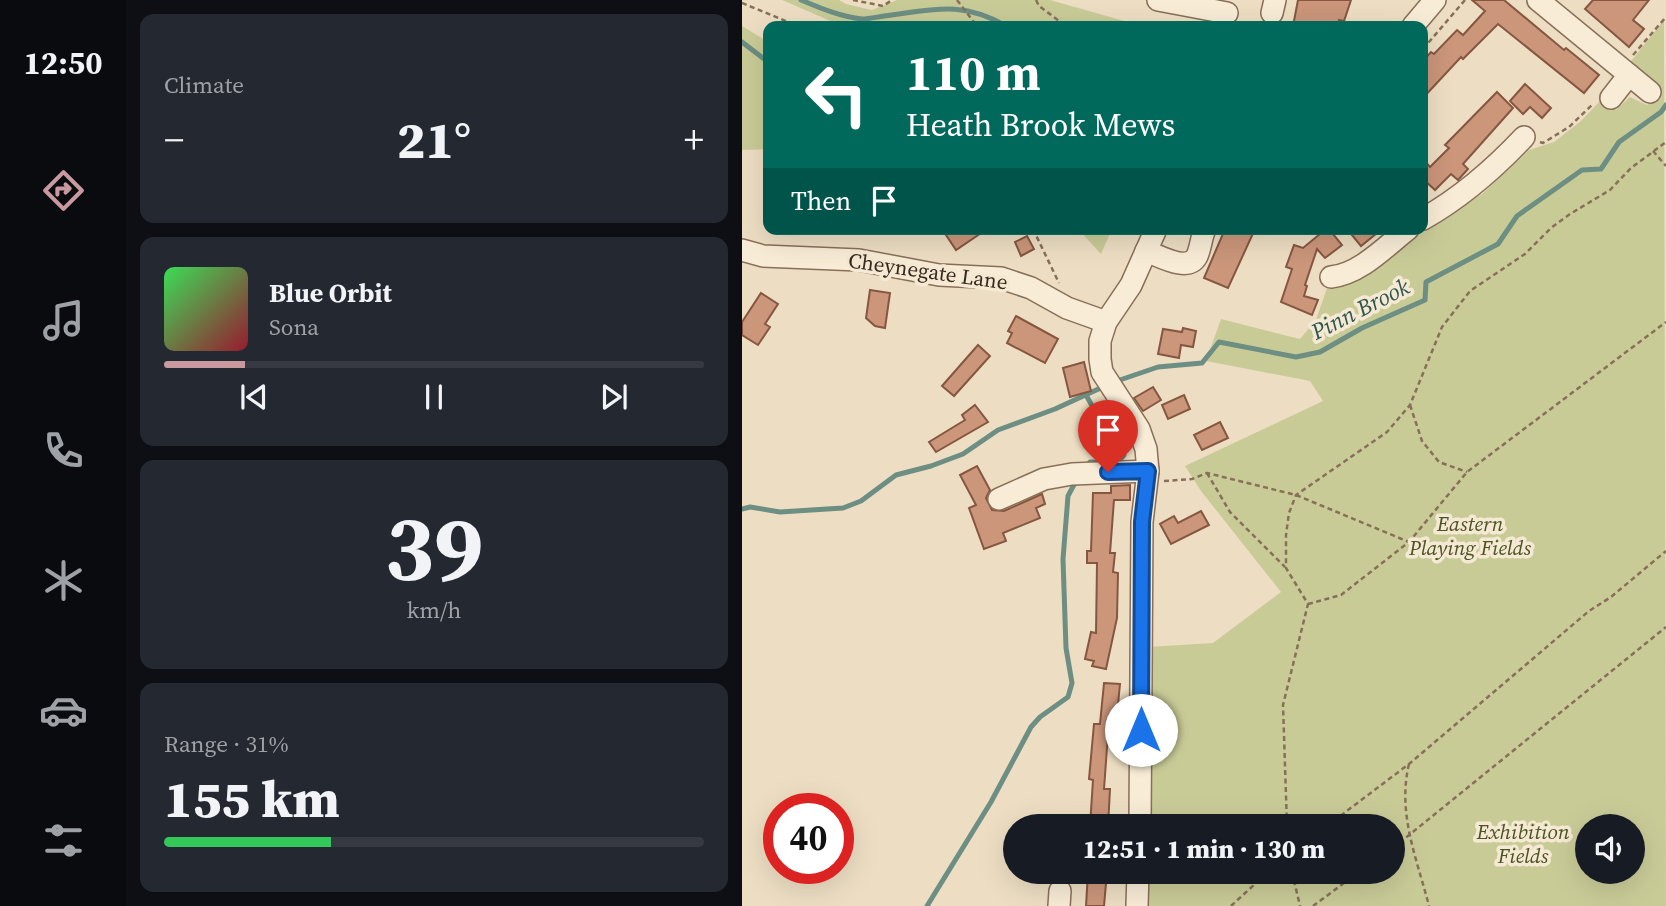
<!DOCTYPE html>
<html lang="en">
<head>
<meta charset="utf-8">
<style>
  body { margin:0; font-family:"Source Serif 4",serif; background:#242831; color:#f1f3f6; height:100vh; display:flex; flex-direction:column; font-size:26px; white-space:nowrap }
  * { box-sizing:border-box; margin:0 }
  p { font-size:23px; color:#9ea1a6 }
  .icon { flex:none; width:38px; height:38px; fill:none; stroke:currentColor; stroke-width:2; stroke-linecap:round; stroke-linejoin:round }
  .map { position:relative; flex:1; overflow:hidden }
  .sheet { display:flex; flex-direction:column; gap:14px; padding:14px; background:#0d0f14; width:616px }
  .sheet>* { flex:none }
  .hud { position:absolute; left:21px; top:21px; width:665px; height:214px; border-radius:14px; box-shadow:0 7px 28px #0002; background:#00695c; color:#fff; overflow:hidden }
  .controls { position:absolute; left:833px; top:814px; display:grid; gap:14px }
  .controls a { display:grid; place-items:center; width:70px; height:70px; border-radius:50%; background:#171b24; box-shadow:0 7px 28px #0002; font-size:35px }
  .speed { position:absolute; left:21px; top:793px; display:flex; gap:14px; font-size:35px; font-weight:700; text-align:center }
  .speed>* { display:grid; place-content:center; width:91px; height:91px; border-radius:50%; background:#171b24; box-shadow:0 7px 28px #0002; line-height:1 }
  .speed .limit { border:10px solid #d22; background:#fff; color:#111 }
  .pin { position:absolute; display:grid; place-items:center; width:60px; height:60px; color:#fff; margin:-72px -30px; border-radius:50% 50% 50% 0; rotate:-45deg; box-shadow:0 0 7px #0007 }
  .pin .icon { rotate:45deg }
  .me { position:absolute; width:77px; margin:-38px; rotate:0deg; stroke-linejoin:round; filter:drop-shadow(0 0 5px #0008) }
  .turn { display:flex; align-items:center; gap:24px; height:147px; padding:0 28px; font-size:32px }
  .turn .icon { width:91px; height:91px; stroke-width:2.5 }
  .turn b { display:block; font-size:49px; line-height:60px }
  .then { display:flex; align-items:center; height:66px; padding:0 28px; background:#0003; gap:14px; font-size:26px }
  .big { font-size:52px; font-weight:800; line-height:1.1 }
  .sheet .tile { flex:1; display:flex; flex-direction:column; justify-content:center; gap:10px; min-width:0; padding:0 24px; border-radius:14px; background:#242831 }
  .sheet .dial { align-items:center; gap:0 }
  .dial b { font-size:91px; line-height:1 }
  .song { display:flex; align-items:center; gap:21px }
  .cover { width:84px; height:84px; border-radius:10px; background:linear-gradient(135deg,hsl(130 70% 55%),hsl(350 70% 35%)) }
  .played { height:7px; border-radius:4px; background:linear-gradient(90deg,#c8999f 15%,#363941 15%) }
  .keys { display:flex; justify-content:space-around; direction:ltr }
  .heat { display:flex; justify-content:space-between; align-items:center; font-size:38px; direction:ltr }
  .charge { height:10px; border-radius:5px; background:linear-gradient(90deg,#34c759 31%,#363941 0) }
  .trip { position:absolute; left:261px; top:814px; width:402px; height:70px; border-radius:35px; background:#171b24; box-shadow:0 7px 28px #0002; font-weight:800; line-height:70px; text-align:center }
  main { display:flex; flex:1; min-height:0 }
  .tabs { display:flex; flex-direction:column; width:126px; justify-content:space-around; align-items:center; background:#090b0e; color:#9ea1a6 }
  .tabs .icon { width:49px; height:49px }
  .tabs .current { color:#c8999f }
  .tabs b { font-size:32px; color:#f1f3f6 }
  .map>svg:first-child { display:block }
  .green { fill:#c9cb97; fill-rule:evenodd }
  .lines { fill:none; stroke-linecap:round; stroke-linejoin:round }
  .stream { stroke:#6c8e83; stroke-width:5 }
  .building { fill:#cb967a; stroke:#865740; stroke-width:2 }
  .minor-casing { stroke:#886f5a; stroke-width:24 }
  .path { stroke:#886f5a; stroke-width:2.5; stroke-dasharray:5 3.5; stroke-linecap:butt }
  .minor { stroke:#f8ecd6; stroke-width:21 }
  .route-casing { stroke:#114b97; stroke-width:18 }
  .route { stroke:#1a73e8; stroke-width:12 }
  .labels { text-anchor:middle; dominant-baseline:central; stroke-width:7; stroke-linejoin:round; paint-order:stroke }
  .street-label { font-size:21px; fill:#38291e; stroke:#f5e9d3 }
  .park-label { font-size:21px; font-style:italic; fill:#4b5425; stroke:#f5e9d3 }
  .water-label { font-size:23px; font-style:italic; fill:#2e5751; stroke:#f5e9d3 }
</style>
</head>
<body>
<main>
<nav class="tabs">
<b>12:50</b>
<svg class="icon current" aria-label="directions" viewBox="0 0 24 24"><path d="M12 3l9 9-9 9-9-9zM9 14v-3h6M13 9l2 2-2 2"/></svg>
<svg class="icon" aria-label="music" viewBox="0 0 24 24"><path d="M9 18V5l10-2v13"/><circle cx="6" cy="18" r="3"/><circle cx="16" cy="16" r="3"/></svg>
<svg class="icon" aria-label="phone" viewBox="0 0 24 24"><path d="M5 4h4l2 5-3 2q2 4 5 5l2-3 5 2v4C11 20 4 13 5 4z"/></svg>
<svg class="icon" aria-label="climate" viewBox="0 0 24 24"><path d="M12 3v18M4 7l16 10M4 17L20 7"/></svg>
<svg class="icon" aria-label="car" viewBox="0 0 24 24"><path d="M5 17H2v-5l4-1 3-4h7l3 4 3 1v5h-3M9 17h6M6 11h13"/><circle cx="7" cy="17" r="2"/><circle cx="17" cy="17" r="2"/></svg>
<svg class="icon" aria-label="filters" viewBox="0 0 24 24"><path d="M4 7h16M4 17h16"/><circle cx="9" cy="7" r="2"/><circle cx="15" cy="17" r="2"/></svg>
</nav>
<section class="sheet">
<div class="tile"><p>Climate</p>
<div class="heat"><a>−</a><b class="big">21°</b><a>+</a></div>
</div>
<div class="tile">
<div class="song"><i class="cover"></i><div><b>Blue Orbit</b><p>Sona</p></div></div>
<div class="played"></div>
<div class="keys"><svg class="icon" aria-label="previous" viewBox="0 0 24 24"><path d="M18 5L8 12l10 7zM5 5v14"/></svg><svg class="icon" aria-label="pause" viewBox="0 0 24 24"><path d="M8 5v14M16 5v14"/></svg><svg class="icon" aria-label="next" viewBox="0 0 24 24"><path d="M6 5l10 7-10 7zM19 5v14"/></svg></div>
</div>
<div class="tile dial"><b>39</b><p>km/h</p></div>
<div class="tile"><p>Range · 31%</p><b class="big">155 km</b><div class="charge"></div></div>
</section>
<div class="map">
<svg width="924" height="906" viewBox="0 0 924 906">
  <rect width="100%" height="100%" fill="#eddec3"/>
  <g class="green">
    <polygon points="40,0 97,0 104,4 130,10 155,0 308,0 400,26 100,26"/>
    <path d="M922,20L924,906H402L403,872H651V826H406V647L471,643L539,592L459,491L443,466L581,401L568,381L464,361L479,319L558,339L574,320L585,288L627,270L673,233L740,194L787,150L812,142L839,121L860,99L874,110L888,97L905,105L916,90L886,65ZM845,826H891V872H845Z"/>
    <polygon points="0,26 26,42 26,149 0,150"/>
    <polygon points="336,229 370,229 359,254"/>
  </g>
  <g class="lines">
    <g class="stream">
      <path d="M59,0C78,8 99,17 120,19C127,19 135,17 142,16C191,10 219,0 264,26"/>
      <polyline points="0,42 26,62"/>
      <polyline points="372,382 416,367 460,363 477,342 554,357 578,352 620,328 683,300 684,282 756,244 775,216 840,170 859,169 877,142 919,112 924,105"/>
      <polyline points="344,395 371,443 382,455 376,462 348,462 345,466"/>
      <polyline points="0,509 8,507 38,512 101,508 119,501 154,475 189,466 221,454 256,430 313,409 363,386"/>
      <polyline points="185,906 249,802 289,727 298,717 326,697 330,683 324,648 321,559 326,496 335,479"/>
    </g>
  </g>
  <g class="building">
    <polygon points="556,0 609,0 602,21 597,20 595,26 551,26"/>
    <polygon points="730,0 762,0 822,50 824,48 857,75 842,93 756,24 721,59 719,57 681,98 681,61 689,52 692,54 715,30 721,35 743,11"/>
    <polygon points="851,0 907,0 891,20 902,29 887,47 843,9"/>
    <polygon points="783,84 809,108 800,118 788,107 781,114 768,101"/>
    <polygon points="755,92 771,108 721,164 726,169 716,180 709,174 693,190 681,179 681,159 688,167 707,148 703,145"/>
    <polygon points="200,229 245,229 214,250"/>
    <polygon points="483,229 513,229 486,288 462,278"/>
    <polygon points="584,229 587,229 600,245 583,258 575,249 563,285 565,286 562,296 576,300 570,315 539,302 550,269 544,267 552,245 561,248"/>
    <polygon points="605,229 640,229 619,246"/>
    <polygon points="285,236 292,249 279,256 273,242"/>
    <polygon points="128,290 148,293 143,328 133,326 124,318"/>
    <polygon points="19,293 36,304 23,324 28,327 16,345 0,335 0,322"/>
    <polygon points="274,316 316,339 303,363 265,343 270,333 266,331"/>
    <polygon points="441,328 454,331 451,347 439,345 437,358 416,354 421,329 440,332"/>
    <polygon points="236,345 248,356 212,396 200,386"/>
    <polygon points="342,362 349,391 328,397 321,368"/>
    <polygon points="411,387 419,400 401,411 392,398"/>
    <polygon points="442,395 448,409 426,419 420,405"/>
    <polygon points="233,405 246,422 194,452 187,442 223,420 220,415"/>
    <polygon points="478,422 486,438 460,450 452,435"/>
    <polygon points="235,466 248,490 244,498 250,510 262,511 300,494 303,504 294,508 298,518 261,533 264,541 242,549 227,508 234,505 218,475"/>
    <polygon points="388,485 388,500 372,500 368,553 373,553 371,572 376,573 375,618 364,669 350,666 352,661 343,659 349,632 354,633 355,563 345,563 345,551 349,551 351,493 369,493 369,486"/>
    <polygon points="459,511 467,525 429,544 418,524 432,516 436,523"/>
    <polygon points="362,683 378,684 373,735 366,734 362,789 368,789 366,826 348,826 351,780 347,779 352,724 358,724"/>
    <polygon points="346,872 365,872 362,906 344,906"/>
  </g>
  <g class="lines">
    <g class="minor-casing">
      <g id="minor">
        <polyline points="416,0 485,13"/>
        <polyline points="796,0 908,92"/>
        <polyline points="530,13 533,0"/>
        <polyline points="671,26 693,0"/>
        <polyline points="869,98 887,75"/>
        <path d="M681,219C720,197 751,170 782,137"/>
        <polyline points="0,250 21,256 117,260 197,275 259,278 289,288 325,308 364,322"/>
        <path d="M404,251C418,256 446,273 455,256C459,247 459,238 463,229"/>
        <path d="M589,277C618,274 643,247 666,229"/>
        <polyline points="257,499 302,479 330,474 406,471"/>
        <polyline points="398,826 400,522 406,471 404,449 397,429 360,372 358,359 358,341 364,322 389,285 414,229"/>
        <polyline points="317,906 318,891"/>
        <polyline points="395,906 396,872"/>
      </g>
    </g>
    <g class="path">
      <polyline points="111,0 141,6 150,0"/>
      <polyline points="215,0 235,26"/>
      <polyline points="294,0 297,6 324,26"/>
      <polyline points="0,3 56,26"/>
      <polyline points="681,49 723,0"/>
      <polyline points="891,55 924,17"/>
      <polyline points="798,142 801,143 827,127 851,104"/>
      <polyline points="911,151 924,166"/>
      <polyline points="291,229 317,283"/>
      <polyline points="668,405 680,441 697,462 725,472"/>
      <polyline points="465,473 488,512 543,567"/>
      <polyline points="422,481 450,479 465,473 554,495 667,542"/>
      <polyline points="566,604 599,595 667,542 725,472 924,322"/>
      <path d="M667,764C655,813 675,859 687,906"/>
      <polyline points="545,826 541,705 566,604 544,568 544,535 547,513 554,495 645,432 668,405 700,327 728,291 783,254 809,228 828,214 868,190 889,168 924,142"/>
      <polyline points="585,826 667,764 847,611 869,597 924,551"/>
      <polyline points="651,848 924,627"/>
      <polyline points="550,872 558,906"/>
      <polyline points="489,906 526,872"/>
      <polyline points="571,906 617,872"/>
    </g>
    <use href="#minor" class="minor"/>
  </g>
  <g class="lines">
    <g class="route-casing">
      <polyline id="route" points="366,472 406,471 400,522 399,730"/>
    </g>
    <use href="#route" class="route"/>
  </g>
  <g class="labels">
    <g class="street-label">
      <text transform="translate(186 271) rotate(8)">Cheynegate Lane</text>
    </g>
    <g class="park-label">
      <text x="728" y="523">Eastern<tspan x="728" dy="24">Playing Fields</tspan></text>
      <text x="781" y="831">Exhibition<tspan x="781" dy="24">Fields</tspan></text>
    </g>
    <g class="water-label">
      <text transform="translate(618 309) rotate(-27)">Pinn Brook</text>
    </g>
  </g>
</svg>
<div class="controls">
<a><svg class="icon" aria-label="sound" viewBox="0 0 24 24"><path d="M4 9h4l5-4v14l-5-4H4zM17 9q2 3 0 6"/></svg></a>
</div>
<div class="speed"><div class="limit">40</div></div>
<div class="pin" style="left:366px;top:472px;background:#d93025"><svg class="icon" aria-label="arrive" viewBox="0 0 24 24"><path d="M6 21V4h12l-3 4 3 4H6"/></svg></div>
<svg class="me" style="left:399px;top:730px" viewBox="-20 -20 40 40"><circle r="19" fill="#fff"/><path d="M0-13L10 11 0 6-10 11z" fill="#1a73e8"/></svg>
<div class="trip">12:51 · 1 min · 130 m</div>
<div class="hud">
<div class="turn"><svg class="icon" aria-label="left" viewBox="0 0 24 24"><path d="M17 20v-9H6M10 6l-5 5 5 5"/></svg><div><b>110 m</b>Heath Brook Mews</div></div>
<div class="then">Then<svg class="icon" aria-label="arrive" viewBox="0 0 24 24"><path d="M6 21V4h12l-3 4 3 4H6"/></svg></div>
</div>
</div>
</main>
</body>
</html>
